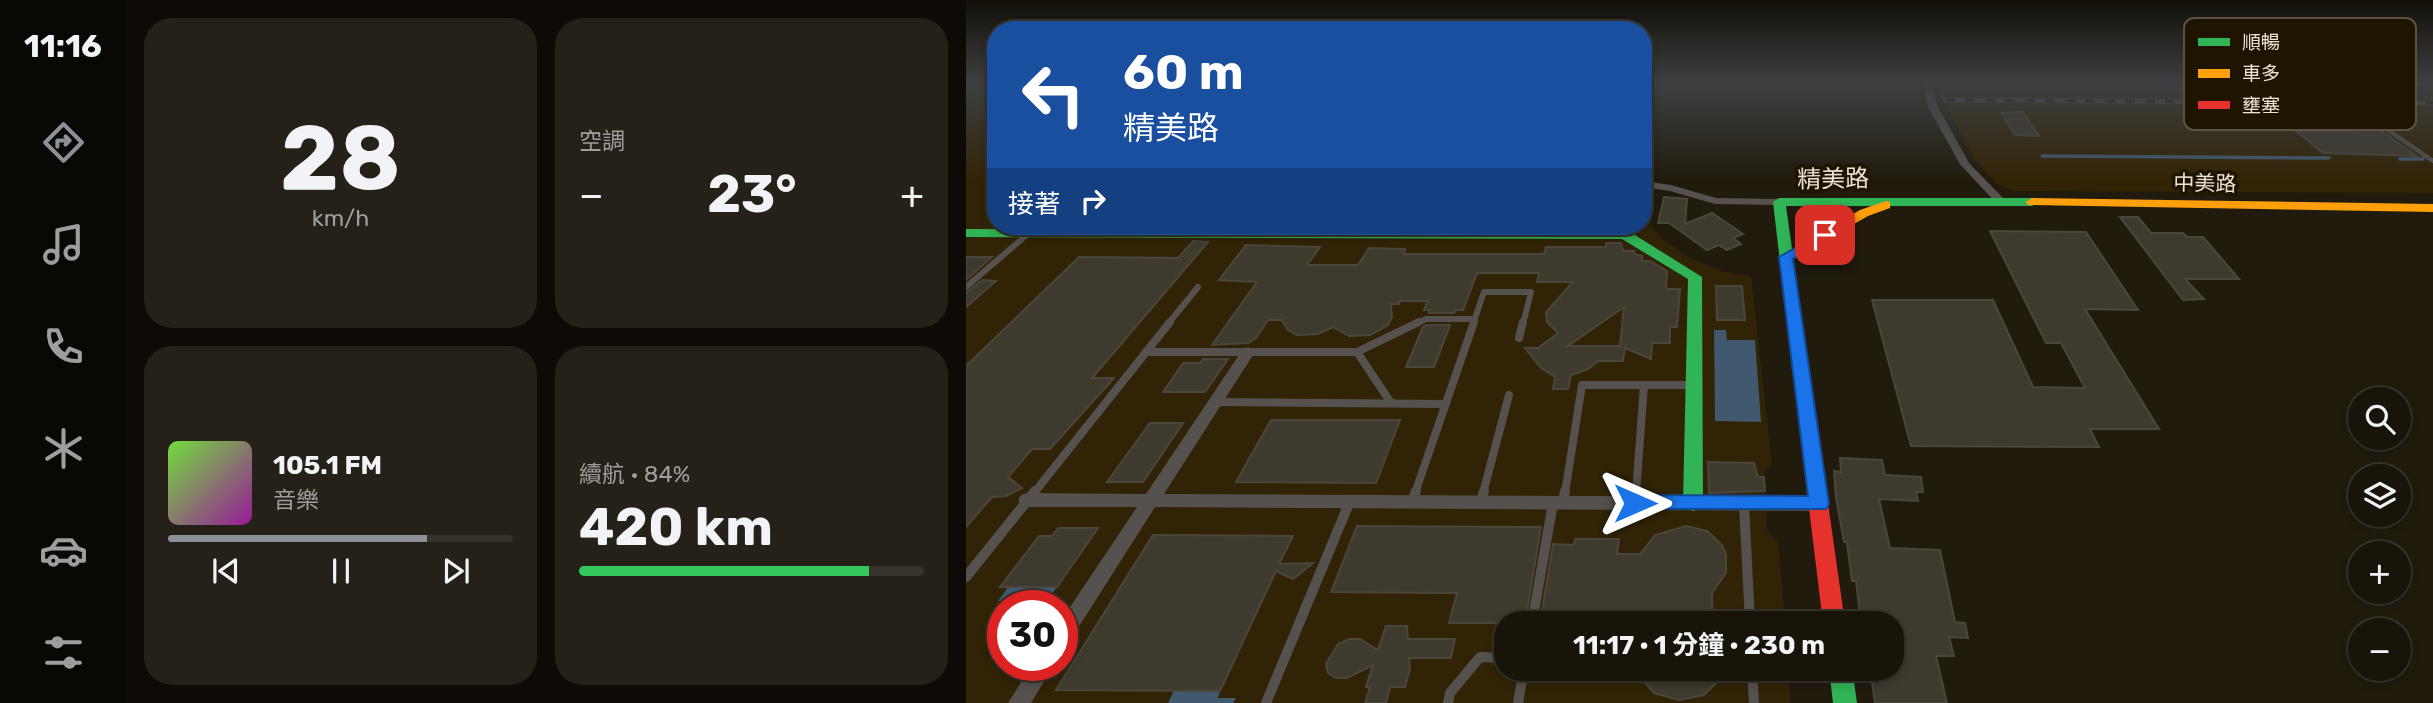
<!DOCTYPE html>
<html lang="zh-TW">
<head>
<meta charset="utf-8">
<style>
  body { margin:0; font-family:Rubik,"Noto Sans TC",sans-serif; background:#262118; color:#f1f3f6; height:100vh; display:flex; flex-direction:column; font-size:26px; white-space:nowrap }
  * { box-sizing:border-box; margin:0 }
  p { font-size:23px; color:#9f9e9c }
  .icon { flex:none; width:38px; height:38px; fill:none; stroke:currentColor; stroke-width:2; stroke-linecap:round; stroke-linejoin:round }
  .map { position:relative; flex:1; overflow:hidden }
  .side { display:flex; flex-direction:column; gap:18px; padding:18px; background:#0e0b06; width:840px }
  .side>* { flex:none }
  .banner { position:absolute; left:21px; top:21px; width:665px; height:214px; border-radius:28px; box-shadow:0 4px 10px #0003,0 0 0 2px #37332b; background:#1a4fa0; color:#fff; overflow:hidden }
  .buttons { position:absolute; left:1382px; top:387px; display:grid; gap:14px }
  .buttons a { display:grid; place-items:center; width:63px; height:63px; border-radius:50%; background:#19140a; box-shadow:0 4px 10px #0003,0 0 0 2px #37332b; font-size:35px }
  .speed { position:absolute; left:21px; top:590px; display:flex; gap:14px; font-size:35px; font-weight:700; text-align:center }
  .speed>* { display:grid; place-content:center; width:91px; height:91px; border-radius:50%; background:#19140a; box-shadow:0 4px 10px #0003,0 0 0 2px #37332b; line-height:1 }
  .speed .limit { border:10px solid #d22; background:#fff; color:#111 }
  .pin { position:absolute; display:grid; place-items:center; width:60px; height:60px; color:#fff; margin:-30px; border-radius:14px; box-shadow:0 4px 10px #0006 }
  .me { position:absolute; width:77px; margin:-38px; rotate:90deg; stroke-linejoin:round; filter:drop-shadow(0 0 5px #0008) }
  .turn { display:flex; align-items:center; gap:24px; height:147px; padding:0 21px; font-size:32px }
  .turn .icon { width:91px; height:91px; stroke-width:2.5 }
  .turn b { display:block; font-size:49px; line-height:60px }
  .then { display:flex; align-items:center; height:66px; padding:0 21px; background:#0003; gap:14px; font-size:26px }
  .big { font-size:52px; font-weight:700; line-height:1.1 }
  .side .tile { flex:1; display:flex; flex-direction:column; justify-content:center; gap:10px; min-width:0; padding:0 24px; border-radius:28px; background:#262118 }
  .side .dial { align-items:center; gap:0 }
  .dial b { font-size:91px; line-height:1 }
  .song { display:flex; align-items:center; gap:21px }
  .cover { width:84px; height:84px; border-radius:10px; background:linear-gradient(135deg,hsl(100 70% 55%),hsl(300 70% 35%)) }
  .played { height:7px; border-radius:4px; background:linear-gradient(90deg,#8c9099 75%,#37332b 75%) }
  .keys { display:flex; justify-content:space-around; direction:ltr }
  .heat { display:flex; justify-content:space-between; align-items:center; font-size:38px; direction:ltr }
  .charge { height:10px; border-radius:5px; background:linear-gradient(90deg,#34c759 84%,#37332b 0) }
  .side .tiles { flex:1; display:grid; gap:18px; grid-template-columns:repeat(2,1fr) }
  .trip { position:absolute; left:528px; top:611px; width:410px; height:70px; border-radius:28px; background:#19140a; box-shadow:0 4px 10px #0003,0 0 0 2px #37332b; font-weight:700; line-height:70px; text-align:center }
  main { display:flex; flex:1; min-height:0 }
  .menu { display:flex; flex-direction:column; width:126px; justify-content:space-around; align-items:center; background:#0a0804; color:#9f9e9c }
  .menu .icon { width:49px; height:49px }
  .menu .on { color:#8c9099 }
  .menu b { font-size:32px; color:#f1f3f6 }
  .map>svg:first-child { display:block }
  .built { fill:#312406; fill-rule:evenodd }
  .water { fill:#40596f }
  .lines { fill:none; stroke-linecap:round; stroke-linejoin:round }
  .stream { stroke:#40596f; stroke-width:3.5 }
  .building { fill:#3e3a2e; stroke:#4b463b; stroke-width:2; fill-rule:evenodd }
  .lane-far3 { stroke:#55514f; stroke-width:4.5 }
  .lane-far2 { stroke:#55514f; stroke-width:6 }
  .lane-far1 { stroke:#55514f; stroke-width:8 }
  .lane { stroke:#55514f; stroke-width:10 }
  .street { fill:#55514f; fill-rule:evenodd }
  .fast { fill:#30b455; fill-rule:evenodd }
  .slow { fill:#ff9f0a; fill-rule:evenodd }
  .jam { fill:#e5322d; fill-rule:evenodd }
  .rail-casing { stroke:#5d5954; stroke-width:5 }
  .rail { stroke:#1f1400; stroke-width:3.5; stroke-dasharray:10; stroke-linecap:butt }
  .route { fill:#1a73e8; stroke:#114b97; stroke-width:2 }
  .labels { text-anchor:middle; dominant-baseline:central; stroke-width:7; stroke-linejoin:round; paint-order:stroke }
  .far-street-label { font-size:21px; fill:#ebe3d5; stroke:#1f1400 }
  .street-label { font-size:24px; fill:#ebe3d5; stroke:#1f1400 }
  .key { fill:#1f1400; stroke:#5c5240; stroke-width:2 }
  .key-label { font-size:19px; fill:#ebe3d5 }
</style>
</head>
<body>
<main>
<nav class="menu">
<b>11:16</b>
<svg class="icon on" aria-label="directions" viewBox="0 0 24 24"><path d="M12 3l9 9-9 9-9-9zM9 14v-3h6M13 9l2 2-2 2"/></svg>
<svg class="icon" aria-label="music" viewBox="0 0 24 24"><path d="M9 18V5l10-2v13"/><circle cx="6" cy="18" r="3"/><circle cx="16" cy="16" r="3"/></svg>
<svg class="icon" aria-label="phone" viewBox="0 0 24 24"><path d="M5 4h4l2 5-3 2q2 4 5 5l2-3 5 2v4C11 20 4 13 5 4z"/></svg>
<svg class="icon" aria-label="climate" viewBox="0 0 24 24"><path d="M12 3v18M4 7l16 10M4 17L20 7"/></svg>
<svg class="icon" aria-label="car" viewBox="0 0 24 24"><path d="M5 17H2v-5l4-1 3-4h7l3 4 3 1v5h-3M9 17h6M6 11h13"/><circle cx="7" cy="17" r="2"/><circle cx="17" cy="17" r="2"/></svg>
<svg class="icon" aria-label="filters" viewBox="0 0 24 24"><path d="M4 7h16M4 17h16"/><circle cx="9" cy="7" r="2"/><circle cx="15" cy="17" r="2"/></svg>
</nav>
<section class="side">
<div class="tiles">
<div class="tile dial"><b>28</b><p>km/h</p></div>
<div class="tile"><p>空調</p>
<div class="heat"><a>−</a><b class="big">23°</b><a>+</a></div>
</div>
<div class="tile">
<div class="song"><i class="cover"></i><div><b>105.1 FM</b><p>音樂</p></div></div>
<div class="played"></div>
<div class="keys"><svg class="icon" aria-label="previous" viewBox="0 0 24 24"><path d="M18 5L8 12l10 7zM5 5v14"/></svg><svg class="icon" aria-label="pause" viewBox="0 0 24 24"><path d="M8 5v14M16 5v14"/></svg><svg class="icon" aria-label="next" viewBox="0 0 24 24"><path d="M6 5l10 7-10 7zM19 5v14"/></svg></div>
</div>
<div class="tile"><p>續航 · 84%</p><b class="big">420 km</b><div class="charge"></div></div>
</div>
</section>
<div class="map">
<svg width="1467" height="703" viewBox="0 0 1467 703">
  <rect width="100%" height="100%" fill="#211b0e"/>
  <g class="built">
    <polygon points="1000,82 1467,82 1467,193 1045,191 1031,184 1008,159 972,89 980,84 1000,84"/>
    <path d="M30,84V226H677V219H680L697,240L726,259L758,272L785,276L806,465L798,472L801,532L812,541L819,623H541V668L822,669L825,703H0V96ZM37,606H96V665H37Z"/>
  </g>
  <g class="water">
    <polygon points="748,330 760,330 761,340 789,340 795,422 749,421"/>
    <polygon points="42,587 91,587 78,605 40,605 42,601 32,601"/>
    <polygon points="208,690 254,691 252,698 270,698 267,703 202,703"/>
  </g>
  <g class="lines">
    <g class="stream">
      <polyline points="1076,156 1363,158"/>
      <polyline points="1434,159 1457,159"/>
    </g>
  </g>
  <g class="building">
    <polygon points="1222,82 1247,82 1265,97 1223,97 1208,84 1225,84"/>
    <polygon points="1057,112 1073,136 1049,135 1035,113"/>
    <polygon points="1371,115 1392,115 1451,156 1357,153 1330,131 1385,131 1367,118 1375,118"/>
    <polygon points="698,197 721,199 719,224 746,213 777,234 767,238 775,244 761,250 753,245 741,250 703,223 692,223"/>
    <polygon points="1154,217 1172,217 1185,233 1217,233 1221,237 1237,237 1273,279 1219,279 1238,299 1217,300"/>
    <polygon points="1024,231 1120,232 1172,310 1119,309 1193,429 1124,429 1133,447 945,446 906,300 1027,300 1067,387 1119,388 1095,343 1080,343"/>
    <polygon points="227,241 242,242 126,378 148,378 84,449 66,449 42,477 56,488 40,496 26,497 0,527 0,366 113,257 212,258"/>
    <path d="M640,243H655L657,251H668V254L676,256V261H684L701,271L700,289H714L711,327H704V343H686L685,359L659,348L657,361H632L622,369L605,375L602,389H587L589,377L575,368L559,348H572L592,333L581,322L580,312L607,282H571L573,273H511L497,310H489L488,313H463L464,310H458L462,301H434L433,304H425L426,317L422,325L404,335L383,336L367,327L352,334L331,335L322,330L316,320H302L290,338L282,343L246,345L291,282L253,280L280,245L354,247L341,265H392L403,248L439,249L438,254H578L580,247H640ZM658,307L654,346H602Z"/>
    <polygon points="0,257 26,257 0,280"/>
    <polygon points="16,280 30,281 0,307 0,293"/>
    <polygon points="750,286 776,286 779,320 751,320"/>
    <polygon points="461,325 484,325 468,367 440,367 457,327"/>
    <polygon points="237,359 262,359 239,392 197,392 217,363 234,363"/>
    <polygon points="305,420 434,420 410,483 270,482"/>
    <polygon points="184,423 217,423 177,482 141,482"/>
    <polygon points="874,458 916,460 919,475 955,477 957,492 950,492 952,501 913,499 924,548 974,550 989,622 999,623 1002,638 983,637 988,656 970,656 981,703 909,703 904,668 926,668 926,623 895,623 890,581 886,581 881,542 878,542 870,497 868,471 875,472"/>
    <polygon points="742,462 788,463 792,477 798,477 799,491 743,493"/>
    <polygon points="391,526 575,527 559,623 483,623 491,593 365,592"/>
    <polygon points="720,526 741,531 756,545 760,554 760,573 746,593 746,623 574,623 587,544 608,545 609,539 653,539 651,554 674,554 689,535"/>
    <polygon points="92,528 132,528 91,587 34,587 73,536 86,536"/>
    <polygon points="187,535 327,536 313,564 347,563 327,579 310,571 254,691 90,690"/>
    <polygon points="420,626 441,626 442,639 489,639 485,658 443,658 444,669 439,687 424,687 420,703 399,703 404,687 400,687 407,665 381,678 370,678 362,673 360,664 372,644 383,639 394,639 412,650"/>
    <polygon points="667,668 765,668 738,695 713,700 688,693"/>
  </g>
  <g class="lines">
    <polyline class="lane-far3" points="1361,82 1381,102 1467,161"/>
    <g class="lane-far2">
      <polyline points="0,287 63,233"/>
      <polyline points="202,324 232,287"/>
      <polyline points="449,324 460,319 509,319"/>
      <polyline points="507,324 518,292 565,292 557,324"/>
    </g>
    <g class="lane-far1">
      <polyline points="553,338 557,322"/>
      <polyline points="180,352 391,352 453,322"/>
      <polyline points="391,352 425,403"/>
      <polyline points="250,402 480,404"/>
      <polyline points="68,493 204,322"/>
      <polyline points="449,493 508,322"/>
      <polyline points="517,493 543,395"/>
      <polyline points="599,493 616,385 724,385"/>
      <polyline points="670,493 678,385"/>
    </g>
    <g class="lane">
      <polyline points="446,501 450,491"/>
      <polyline points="515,502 518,491"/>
      <polyline points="597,503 599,491"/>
      <polyline points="669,503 670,491"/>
      <polyline points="778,504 784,623"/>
      <polyline points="0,577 69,491"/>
      <polyline points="566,623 587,503"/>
      <polyline points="786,668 788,703"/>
      <polyline points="300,703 384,501"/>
      <polyline points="482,703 484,693 514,657 541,658"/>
      <polyline points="552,703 558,668"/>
    </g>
    <g class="street">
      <polygon points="957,82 965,82 972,107 1003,163 1038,199 1038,203 1030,203 994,164 962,107"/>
      <polygon points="677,181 705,185 750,198 813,199 818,202 813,205 749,204 704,191 677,187"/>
      <polygon points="282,347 289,352 198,494 853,497 859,499 862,504 859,509 853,511 189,507 103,642 96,645 96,619 171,507 61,507 55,505 52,500 55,495 61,493 180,494 277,349"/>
      <polygon points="66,665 88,665 65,703 42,703"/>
    </g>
    <g class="fast">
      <polygon points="813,198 1066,198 1072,202 1066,206 820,206 851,426 848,430 836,430 833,426 807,202"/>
      <polygon points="0,229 664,232 736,277 737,503 734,508 727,511 720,508 717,503 722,279 656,239 0,237"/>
      <polygon points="863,668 886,668 891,703 867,703"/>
    </g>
    <g class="slow">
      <polygon points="1066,198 1467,204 1467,212 1062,205 1060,202"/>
      <polygon points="920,201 924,202 924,208 902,216 825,260 815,260 813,257 894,210"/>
    </g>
    <polygon class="jam" points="842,420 848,422 851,426 879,623 857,623 833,426 836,422"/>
    <g class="rail-casing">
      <polyline id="rail" points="979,100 1467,103"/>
    </g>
    <use href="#rail" class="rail"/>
  </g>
  <linearGradient id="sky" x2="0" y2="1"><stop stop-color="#120f08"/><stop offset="0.46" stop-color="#3d3f41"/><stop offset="1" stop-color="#3d3f41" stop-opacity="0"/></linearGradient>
  <rect width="1467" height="180" fill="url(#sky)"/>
  <polygon class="route" points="859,231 864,232 864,238 827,259 863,504 860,509 662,509 659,503 662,498 669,495 842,496 813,257"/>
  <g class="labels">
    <g class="far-street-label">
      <text transform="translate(1239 183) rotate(1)">中美路</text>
    </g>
    <g class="street-label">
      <text transform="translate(867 179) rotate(-1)">精美路</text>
    </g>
  </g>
  <rect x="1218" y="18" width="232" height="112" rx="10" class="key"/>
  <rect x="1232" y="38" width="32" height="8" fill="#30b455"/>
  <rect x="1232" y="69" width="32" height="9" fill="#ff9f0a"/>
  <rect x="1232" y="101" width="32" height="8" fill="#e5322d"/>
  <g class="key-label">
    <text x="1276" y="49">順暢</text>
    <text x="1276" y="80">車多</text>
    <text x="1276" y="112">壅塞</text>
  </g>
</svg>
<div class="buttons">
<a><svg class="icon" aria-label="search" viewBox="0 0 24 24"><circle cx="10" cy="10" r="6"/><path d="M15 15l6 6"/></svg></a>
<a><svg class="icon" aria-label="layers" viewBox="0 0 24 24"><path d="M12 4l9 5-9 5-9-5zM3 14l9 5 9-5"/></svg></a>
<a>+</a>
<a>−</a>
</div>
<div class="speed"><div class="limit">30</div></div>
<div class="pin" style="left:859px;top:235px;background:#d93025"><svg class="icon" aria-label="arrive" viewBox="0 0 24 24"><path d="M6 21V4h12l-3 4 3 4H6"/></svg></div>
<svg class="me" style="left:669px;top:503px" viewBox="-20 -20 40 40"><path d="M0-17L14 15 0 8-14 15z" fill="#1a73e8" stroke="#fff" stroke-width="4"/></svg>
<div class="trip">11:17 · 1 分鐘 · 230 m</div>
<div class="banner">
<div class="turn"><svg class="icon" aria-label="left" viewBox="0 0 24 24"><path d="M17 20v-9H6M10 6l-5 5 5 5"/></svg><div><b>60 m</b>精美路</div></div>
<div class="then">接著<svg class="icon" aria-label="right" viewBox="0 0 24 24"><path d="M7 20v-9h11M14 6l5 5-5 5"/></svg></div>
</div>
</div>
</main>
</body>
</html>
